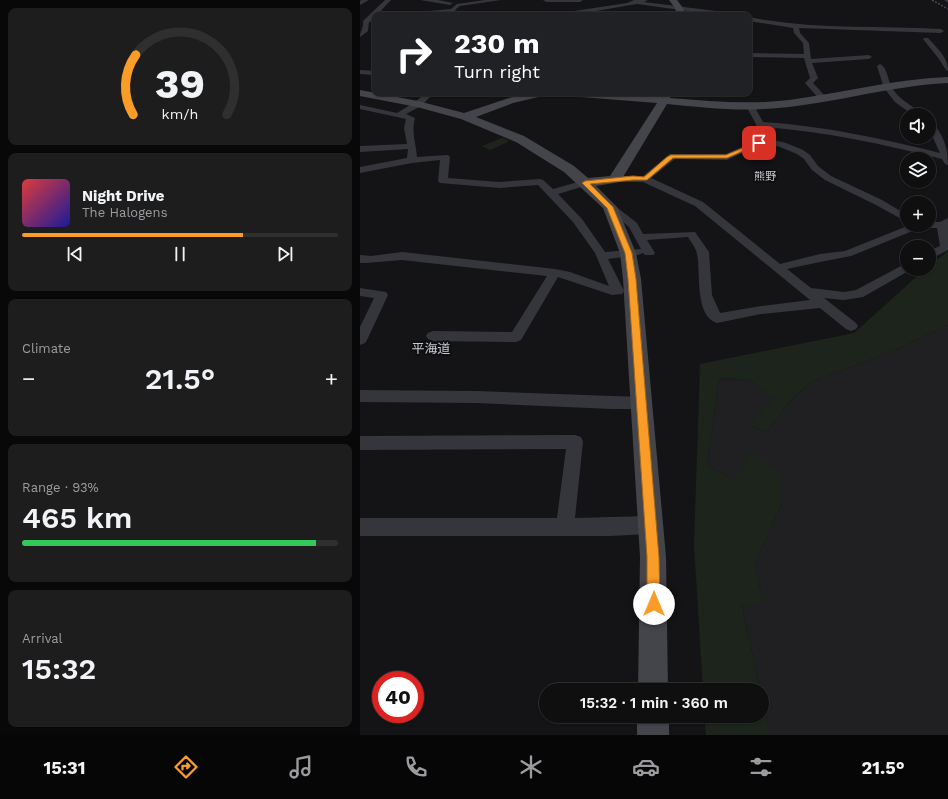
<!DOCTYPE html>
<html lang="en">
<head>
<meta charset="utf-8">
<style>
  body { margin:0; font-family:"Work Sans","Noto Sans JP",sans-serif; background:#1d1d1e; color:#f1f3f6; height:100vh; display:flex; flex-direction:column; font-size:15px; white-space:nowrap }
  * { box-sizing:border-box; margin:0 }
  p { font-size:13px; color:#9b9c9f }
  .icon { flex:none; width:22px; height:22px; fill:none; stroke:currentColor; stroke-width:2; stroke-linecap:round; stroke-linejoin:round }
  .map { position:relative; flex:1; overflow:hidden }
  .details { display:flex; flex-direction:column; gap:8px; padding:8px; background:#080809; width:360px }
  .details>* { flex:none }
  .top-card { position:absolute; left:12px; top:12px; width:380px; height:84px; border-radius:8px; box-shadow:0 1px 3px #0004,0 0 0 1px #2f2f30; background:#202124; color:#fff; overflow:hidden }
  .controls { position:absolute; left:540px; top:108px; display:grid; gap:8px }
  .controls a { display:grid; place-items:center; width:36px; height:36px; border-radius:50%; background:#0f0f10; box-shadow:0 1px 3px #0004,0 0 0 1px #2f2f30; font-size:20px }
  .speed { position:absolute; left:12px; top:671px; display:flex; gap:8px; font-size:20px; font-weight:700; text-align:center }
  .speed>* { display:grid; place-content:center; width:52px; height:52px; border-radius:50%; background:#0f0f10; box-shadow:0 1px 3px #0004,0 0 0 1px #2f2f30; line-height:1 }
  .speed .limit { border:6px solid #d22; background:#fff; color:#111 }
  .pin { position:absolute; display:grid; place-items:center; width:34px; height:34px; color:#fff; margin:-17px; border-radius:8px; box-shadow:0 2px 6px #0006 }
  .me { position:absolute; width:44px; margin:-22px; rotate:0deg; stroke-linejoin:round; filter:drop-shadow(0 0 3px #0008) }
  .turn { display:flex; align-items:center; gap:14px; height:84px; padding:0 16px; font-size:18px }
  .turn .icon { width:52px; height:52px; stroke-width:2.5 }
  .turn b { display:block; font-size:28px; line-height:34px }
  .big { font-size:30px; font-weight:600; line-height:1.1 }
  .details .widget { flex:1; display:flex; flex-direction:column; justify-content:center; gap:6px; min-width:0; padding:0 14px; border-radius:8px; background:#1d1d1e }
  .details .dial { align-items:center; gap:0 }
  .dial svg { height:104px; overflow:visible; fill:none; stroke:#2f2f30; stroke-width:7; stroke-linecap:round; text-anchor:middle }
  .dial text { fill:#f1f3f6; stroke:none }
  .song { display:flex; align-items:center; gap:12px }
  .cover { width:48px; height:48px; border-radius:6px; background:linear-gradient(135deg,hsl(0 70% 55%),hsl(240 70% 35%)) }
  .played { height:4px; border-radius:2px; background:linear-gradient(90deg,#fa9d28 70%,#2f2f30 70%) }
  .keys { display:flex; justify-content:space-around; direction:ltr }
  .heat { display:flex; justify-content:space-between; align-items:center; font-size:22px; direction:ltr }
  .charge { height:6px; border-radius:3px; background:linear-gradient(90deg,#34c759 93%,#2f2f30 0) }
  .trip { position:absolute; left:179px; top:683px; width:230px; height:40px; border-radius:20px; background:#0f0f10; box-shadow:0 1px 3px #0004,0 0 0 1px #2f2f30; font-weight:600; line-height:40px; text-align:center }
  .dock { display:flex; height:64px; justify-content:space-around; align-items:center; background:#060606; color:#9b9c9f }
  .dock .icon { width:28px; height:28px }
  .dock .selected { color:#fa9d28 }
  .dock b { font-size:18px; color:#f1f3f6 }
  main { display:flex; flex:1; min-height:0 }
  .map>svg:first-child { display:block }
  .built { fill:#202023 }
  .green { fill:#1c241c }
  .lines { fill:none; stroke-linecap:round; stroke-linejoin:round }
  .street { fill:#35363b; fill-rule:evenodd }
  .secondary { fill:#43454b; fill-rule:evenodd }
  .rail { stroke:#484a50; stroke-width:1.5; stroke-dasharray:2 1.5; stroke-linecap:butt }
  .route { fill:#fa9d28; stroke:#a2661a }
  .labels { text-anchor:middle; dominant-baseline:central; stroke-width:4; stroke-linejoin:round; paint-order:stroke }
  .far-quarter-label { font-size:11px; fill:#c6cbd2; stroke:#0f0f11 }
  .quarter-label { font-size:13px; fill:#c6cbd2; stroke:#0f0f11 }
</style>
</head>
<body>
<main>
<section class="details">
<div class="widget dial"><svg viewBox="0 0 100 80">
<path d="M14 69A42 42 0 1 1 86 69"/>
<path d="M14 69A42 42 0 0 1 16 23" stroke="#fa9d28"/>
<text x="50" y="56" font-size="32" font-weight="700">39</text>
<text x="50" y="72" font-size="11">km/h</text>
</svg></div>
<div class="widget">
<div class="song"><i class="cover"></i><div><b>Night Drive</b><p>The Halogens</p></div></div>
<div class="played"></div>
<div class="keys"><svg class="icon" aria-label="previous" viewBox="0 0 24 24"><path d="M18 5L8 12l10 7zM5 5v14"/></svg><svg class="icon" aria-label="pause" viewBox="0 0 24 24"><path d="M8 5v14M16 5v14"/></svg><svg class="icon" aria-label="next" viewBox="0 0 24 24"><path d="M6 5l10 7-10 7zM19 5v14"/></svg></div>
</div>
<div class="widget"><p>Climate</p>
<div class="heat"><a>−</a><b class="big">21.5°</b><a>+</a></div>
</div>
<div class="widget"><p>Range · 93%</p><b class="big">465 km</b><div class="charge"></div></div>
<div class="widget"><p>Arrival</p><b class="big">15:32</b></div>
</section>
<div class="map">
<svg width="588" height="735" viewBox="0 0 588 735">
  <rect width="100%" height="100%" fill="#141416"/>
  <polygon class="built" points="588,325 588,735 408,735 408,724 402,698 402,690 400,690 382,605 403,603 395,564 422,503 374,481 347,465 359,378 390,380 416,399 390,425 407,432 429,402 451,382 533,351"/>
  <g class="green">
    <polygon points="142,138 148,140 148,142 130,150 122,146"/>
    <polygon points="588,251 588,325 533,351 451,382 429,402 407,432 390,425 415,399 390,380 359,378 347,465 374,481 391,452 419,472 422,503 395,564 403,603 382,606 400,690 343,690 334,545 340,364 494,333 564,270 569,269 569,266"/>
    <polygon points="402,698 408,724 408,735 346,735 344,716 402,716"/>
  </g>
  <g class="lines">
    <g class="street">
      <polygon points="2,0 9,0 0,5 0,1"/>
      <path d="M25,0H31L17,15H15V21L9,22L8,31L0,37C0,31 4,28 3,21Z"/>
      <polygon points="60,0 78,0 93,3 90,5"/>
      <polygon points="125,0 141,0 100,6 96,9 93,15 87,15 89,12 44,15 47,13 91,9 97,4"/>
      <polygon points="183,0 223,0 220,2 186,2"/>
      <polygon points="274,0 288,0 284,2 372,13 375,15 357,15 277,4 212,15 198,15 201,13 267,3"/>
      <polygon points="584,0 588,0 588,3"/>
      <path d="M389,17C453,30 517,25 581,29L584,31L581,33L439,28L440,33L449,43L451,59L509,55L512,57L509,59L452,63L458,78L453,83L467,98L463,100H460L445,83L450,78L444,58L389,57V53L444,54L443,43L434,33L433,28L389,21Z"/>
      <path d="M564,38H568C577,48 588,57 588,71L586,70L579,59L563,39Z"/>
      <path d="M520,64C527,67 528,80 531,86C538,100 553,105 562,115H553L535,102L524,88L517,66Z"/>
      <polygon points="0,70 15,71 15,75 0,74"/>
      <path d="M66,93H74L61,106L46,114L55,118C51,133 56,142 57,157L88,155L90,157L88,178L139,182L180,179L183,180L193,189L225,180L228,181L230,183L228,185L198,194L222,219L245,252L281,249L269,227L245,207L250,204L254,205L277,223L283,234L335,232L349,252L352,295L360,313L401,306L450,300L335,206L283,182H255L250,179L255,176H283L310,154H366L396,141L398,139L396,124L386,106L387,104H393L403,122C463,126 521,138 580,153L569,129V121H572C583,136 588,146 588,165L585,164L582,159C523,144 466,132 405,127L406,138L426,143L443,150L450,155L458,166L471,176L522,200L547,215V222L514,204L465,180L452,170L444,159L437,154L420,147L404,143L367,160L315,159L291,178L343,202L420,264L460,254L485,251L550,225H569V222H580L588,218V250L569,260V251L580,246L577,228H560L491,256L460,262L427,269L451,288L484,292L496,290L543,265L547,264V269H552L503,297L484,300L464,298L496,323L498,326L496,329L491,331L486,329L460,308L401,314L357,323C334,316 341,271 337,254C336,248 331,242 328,237L287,240L295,253L293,255H285L283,253L278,255L248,259L264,291L262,294L252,295L198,277L161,340L156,342L73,341L68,339L66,336L68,333L73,331L152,332L187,276L42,260L6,263H0V255L11,256L42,252L195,269L210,272L249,286L235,253L213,222L178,185L139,188L80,183L78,181L80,160L52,163L0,173V167L47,158L48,149L0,152V146L47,144L44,128L46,119L0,109V105L37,113L55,102Z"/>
      <polygon points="0,288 26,292 28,295 7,340 5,343 0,345 0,327 14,298 0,296"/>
      <polygon points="0,390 117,391 281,397 286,399 288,403 286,407 281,409 252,409 117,403 0,402"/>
      <polygon points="215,435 221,437 223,442 215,518 290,516 296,519 299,525 296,531 290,534 249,536 0,536 0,518 197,518 206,449 0,450 0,436"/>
    </g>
    <g class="secondary">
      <polygon points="309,0 317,0 323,8 325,15 317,15 315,8"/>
      <path d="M588,77V83C526,86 466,106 404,109C372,111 339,107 307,104L260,182L236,186L257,207L276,253L281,279L306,557L308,690H278L280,557L263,279L260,253L243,208L204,172L156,142L101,119L57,107L0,96V90L58,101L104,113L149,98L169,93H188L187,95L153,103L116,117L164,136L214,166L228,178L250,176L297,103L208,96L203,93H257L300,97L301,93H311L310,98C350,101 389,105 429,100C482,93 534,79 588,77Z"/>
      <rect x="277" y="716" width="32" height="19"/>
    </g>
    <polyline class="rail" points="572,0 588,9"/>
  </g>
  <polygon class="route" points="397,142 402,143 367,158 313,158 287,180 273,180 230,184 253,207 272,253 276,279 299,557 300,604 298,608 294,610 289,608 287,604 287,557 268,279 265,253 247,208 222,183 225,181 273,176 284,177 307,157 311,155 366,155"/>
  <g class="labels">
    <g class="far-quarter-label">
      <text x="405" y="176">熊野</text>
    </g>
    <g class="quarter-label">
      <text x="71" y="348">平海道</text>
    </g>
  </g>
</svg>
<div class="controls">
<a><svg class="icon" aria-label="sound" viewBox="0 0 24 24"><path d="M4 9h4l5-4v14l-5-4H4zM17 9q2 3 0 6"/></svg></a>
<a><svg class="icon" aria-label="layers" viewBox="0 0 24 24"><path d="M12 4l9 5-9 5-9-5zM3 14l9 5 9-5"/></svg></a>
<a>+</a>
<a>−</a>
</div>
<div class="speed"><div class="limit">40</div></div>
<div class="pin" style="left:399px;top:143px;background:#d93025"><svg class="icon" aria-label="arrive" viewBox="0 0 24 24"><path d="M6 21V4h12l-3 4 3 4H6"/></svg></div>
<svg class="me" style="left:294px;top:604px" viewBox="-20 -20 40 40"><circle r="19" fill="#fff"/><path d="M0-13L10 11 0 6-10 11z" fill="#fa9d28"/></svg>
<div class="trip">15:32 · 1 min · 360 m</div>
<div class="top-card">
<div class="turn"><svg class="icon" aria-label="right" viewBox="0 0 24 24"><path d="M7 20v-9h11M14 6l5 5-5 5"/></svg><div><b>230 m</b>Turn right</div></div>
</div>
</div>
</main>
<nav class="dock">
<b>15:31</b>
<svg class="icon selected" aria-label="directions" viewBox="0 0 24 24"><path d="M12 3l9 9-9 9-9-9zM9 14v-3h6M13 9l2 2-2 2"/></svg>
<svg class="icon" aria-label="music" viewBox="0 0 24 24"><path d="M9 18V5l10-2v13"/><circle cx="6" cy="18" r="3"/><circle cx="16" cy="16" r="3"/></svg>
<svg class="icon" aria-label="phone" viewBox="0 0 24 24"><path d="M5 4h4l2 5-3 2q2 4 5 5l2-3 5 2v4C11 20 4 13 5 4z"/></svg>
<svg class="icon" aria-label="climate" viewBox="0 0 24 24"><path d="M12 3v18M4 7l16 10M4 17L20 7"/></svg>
<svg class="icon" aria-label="car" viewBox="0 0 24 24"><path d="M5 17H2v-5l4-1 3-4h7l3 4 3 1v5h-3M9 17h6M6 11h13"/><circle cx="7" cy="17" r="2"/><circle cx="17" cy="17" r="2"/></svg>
<svg class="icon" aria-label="filters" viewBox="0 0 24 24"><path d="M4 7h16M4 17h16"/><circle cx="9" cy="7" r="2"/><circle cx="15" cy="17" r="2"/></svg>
<b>21.5°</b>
</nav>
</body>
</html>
